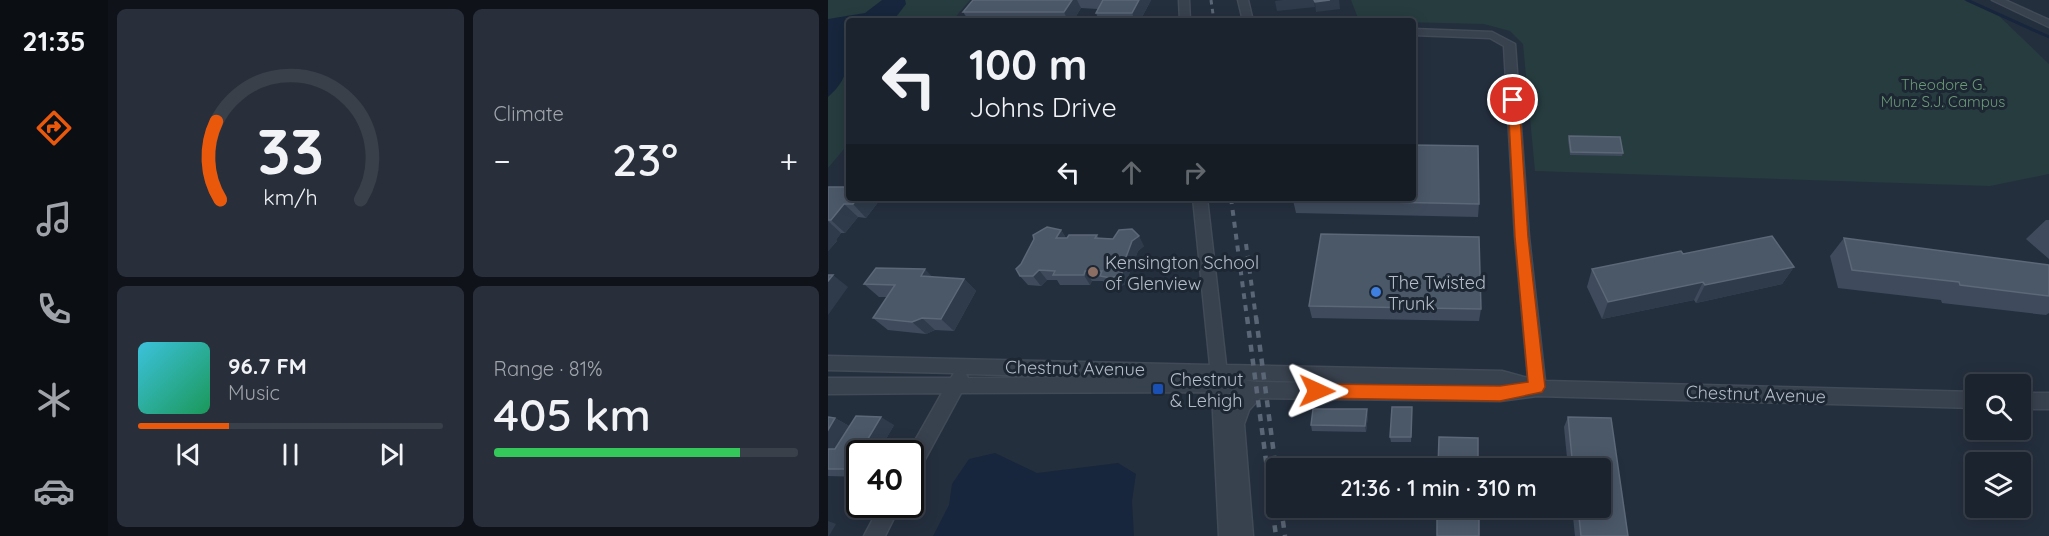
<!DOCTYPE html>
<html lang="en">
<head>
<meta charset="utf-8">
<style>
  body { margin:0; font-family:Quicksand,sans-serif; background:#282f3a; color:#f1f3f6; height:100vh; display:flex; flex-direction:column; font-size:22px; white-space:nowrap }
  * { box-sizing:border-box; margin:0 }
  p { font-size:20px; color:#a0a4aa }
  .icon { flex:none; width:33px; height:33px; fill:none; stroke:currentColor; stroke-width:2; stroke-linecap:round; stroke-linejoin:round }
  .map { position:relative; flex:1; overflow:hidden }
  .sheet { display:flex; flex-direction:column; gap:9px; padding:9px; background:#0f1319; width:720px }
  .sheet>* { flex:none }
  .hud { position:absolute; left:18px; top:18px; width:570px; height:183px; border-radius:6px; box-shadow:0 3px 15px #0003,0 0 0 2px #39404a; background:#1b232e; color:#f1f3f6; overflow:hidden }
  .buttons { position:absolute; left:1137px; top:374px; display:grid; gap:12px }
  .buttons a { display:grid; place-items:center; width:66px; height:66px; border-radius:6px; background:#1b232e; box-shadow:0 3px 15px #0003,0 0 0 2px #39404a; font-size:30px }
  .speed { position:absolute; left:18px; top:440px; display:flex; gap:12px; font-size:30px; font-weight:700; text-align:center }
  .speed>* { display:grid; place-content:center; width:78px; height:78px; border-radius:50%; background:#1b232e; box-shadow:0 3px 15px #0003,0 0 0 2px #39404a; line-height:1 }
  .speed .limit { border:3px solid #111; border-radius:9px; background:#fff; color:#111 }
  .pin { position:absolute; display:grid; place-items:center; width:51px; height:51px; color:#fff; margin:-26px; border:3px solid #fff; border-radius:50%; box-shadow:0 2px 6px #0007 }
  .me { position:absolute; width:66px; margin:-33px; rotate:91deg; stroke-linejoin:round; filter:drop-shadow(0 0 4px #0008) }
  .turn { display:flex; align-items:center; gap:21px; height:126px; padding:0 24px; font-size:27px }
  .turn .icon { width:78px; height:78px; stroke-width:2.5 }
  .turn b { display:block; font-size:42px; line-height:51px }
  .lanes { display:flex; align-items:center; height:57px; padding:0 24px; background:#0003; justify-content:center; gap:30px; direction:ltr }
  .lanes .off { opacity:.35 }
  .big { font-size:45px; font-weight:600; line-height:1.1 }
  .sheet .widget { flex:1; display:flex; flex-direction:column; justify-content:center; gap:9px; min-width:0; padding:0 21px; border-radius:9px; background:#282f3a }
  .sheet .dial { align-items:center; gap:0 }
  .dial svg { height:156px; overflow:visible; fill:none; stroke:#39404a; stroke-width:7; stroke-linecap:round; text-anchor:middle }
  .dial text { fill:#f1f3f6; stroke:none }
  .song { display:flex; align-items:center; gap:18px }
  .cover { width:72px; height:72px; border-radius:9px; background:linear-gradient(135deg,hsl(190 70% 55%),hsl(150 70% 35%)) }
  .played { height:6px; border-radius:3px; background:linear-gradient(90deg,#ea580c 30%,#39404a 30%) }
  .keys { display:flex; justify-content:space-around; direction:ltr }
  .heat { display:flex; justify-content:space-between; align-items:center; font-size:33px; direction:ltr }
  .charge { height:9px; border-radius:4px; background:linear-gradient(90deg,#34c759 81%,#39404a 0) }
  .sheet .tiles { flex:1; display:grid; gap:9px; grid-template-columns:repeat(2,1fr) }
  .trip { position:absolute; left:438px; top:458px; width:345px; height:60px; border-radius:6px; background:#1b232e; box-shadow:0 3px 15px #0003,0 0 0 2px #39404a; font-weight:600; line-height:60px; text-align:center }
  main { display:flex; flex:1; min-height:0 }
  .menu { display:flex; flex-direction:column; width:108px; justify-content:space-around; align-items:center; background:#0b0e12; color:#a0a4aa }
  .menu .icon { width:42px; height:42px }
  .menu .on { color:#ea580c }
  .menu b { font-size:27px; color:#f1f3f6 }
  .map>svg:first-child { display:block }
  .green { fill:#263c3f }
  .water { fill:#17263c }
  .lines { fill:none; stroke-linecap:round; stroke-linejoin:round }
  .stream { stroke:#17263c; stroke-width:3 }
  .minor-casing { stroke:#414a57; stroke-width:3 }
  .minor { fill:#38414e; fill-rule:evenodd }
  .rail-far2 { stroke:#5a6575; stroke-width:3; stroke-dasharray:4.5 4.5; stroke-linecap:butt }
  .rail-far1 { stroke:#5a6575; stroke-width:4; stroke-dasharray:6 6; stroke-linecap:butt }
  .rail { stroke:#5a6575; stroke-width:4.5; stroke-dasharray:7 7; stroke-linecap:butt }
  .wall { fill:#3f4b5c }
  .shaded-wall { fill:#2f3b4b }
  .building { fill:#4b5868; stroke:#5c6777; stroke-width:1.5 }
  .route { fill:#ea580c; stroke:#983908; stroke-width:1.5 }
  .education-dot { fill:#8d6e63; stroke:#1d2633; stroke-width:2 }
  .shop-dot { fill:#3f7fe0; stroke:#1d2633; stroke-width:2 }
  .transit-dot { fill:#1a4fb4; stroke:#1d2633; stroke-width:2 }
  .labels { text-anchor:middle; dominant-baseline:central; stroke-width:6; stroke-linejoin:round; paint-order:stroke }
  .far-park-label { font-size:15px; fill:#6b9a76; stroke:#1d2633 }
  .poi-label { font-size:18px; fill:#b4bcc9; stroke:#1d2633; text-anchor:start }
  .street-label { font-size:18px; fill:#b4bcc9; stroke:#1d2633 }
</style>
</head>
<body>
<main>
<nav class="menu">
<b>21:35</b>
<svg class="icon on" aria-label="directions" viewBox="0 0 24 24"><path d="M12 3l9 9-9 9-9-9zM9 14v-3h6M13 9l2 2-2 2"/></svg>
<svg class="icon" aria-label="music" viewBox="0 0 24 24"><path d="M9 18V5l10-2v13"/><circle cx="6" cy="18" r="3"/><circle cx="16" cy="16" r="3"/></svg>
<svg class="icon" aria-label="phone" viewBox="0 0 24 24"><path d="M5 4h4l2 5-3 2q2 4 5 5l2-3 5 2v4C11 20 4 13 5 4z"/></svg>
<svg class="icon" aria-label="climate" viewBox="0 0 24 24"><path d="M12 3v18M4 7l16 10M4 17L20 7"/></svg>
<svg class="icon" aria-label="car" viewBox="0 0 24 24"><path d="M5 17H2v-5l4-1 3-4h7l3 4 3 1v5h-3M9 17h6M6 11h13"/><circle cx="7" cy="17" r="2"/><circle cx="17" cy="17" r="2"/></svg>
</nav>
<section class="sheet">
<div class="tiles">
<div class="widget dial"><svg viewBox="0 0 100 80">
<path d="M14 69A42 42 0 1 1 86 69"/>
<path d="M14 69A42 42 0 0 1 12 29" stroke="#ea580c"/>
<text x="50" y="56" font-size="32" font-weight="700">33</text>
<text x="50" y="72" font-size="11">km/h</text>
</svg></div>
<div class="widget"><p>Climate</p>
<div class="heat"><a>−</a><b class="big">23°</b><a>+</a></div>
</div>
<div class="widget">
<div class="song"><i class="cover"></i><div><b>96.7 FM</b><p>Music</p></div></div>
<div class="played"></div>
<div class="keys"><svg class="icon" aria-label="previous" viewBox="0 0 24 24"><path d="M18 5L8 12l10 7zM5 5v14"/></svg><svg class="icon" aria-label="pause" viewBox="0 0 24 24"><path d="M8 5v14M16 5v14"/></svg><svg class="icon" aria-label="next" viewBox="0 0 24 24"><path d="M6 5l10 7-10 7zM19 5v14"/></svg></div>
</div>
<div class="widget"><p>Range · 81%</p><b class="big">405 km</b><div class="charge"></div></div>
</div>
</section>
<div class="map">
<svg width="1221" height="536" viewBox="0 0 1221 536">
  <rect width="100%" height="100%" fill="#242f3e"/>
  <g class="green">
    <polygon points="0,0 142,0 124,21 21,21 21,143 0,168"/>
    <polygon points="523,0 1136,0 1171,16 1221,64 1221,174 1162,186 707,171 695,44 682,31 656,24 531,21"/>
  </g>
  <g class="water">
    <path d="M54,0H77L78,4L65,21H21C21,52 26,75 0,97V19L37,13Z"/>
    <polygon points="167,453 209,473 290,463 308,474 304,501 306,536 105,536 121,505 124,484 141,459"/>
  </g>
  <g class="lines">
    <polyline class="stream" points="1139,0 1221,37"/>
    <g class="minor-casing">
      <g id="minor">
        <polygon points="351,0 361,0 362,21 352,21"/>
        <polygon points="410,0 420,0 425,21 415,21"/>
        <polygon points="1164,0 1177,0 1221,20 1221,27"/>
        <path d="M585,29L664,32L687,44L701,237L717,381L1148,392V408L709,396L672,401L432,398L421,410L416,424L425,536H391L384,392L133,393L89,474L82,477V453H80L114,393L0,394V378H123L126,373L0,370V356L382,365L365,198H379L398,365L674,371L700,378L687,237L676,46L662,38L585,35ZM138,374L276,377L140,378ZM416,380L566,384L428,382ZM401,393L412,395L402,413Z"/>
        <rect x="1192" y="393" width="29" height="16"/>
        <polygon points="53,504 73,504 57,536 36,536"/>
      </g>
    </g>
    <use href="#minor" class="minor"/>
    <polyline class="rail-far2" points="383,0 386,21"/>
    <g class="rail-far1">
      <polyline points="403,198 419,318"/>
      <polyline points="418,244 428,318"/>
    </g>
    <g class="rail">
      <polyline points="419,317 448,536"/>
      <polyline points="428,317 448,470"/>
      <polyline points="453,507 457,536"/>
    </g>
  </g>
  <g class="wall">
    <polygon points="145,0 323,0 312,21 271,21 268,13 270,9 253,8 245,21 141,21 135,12"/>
    <polygon points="741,136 795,153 794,156 742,155 740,140"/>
    <polygon points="0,187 51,201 38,218 30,217 17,233 13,233 8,240 9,241 0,251"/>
    <polygon points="465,200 651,204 650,217 468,213"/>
    <polygon points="1218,220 1221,220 1221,259 1198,239"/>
    <polygon points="233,230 238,238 269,235 271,239 316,246 310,251 300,277 300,283 289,288 278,285 275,281 264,281 262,285 232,285 229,280 219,280 213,286 200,285 192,276"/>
    <polygon points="1016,238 1221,265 1221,313 1218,315 1114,303 1113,300 1010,288 1002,256"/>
    <polygon points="855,254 966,267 954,284 868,303 866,300 774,319 759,287 764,269"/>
    <polygon points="104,277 136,279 148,291 126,331 107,330 98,334 60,330 45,318 59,297 51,297 36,284"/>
    <polygon points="481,306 653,309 651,321 484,318"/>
    <polygon points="584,407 583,442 563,442 562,437"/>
    <polygon points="540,415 538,432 484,431 483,425"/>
    <polygon points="0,417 7,418 21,426 6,449 66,425 50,453 32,453 32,477 0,476"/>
    <polygon points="740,417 783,418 800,536 747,536 744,507 772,507 772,468 740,468 736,427"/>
  </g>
  <g class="shaded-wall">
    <polygon points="244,0 249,0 253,8 245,21 240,21 236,12"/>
    <polygon points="311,0 323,0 312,21 307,21 304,13"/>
    <polygon points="455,0 486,0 487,7 449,11 447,1"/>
    <polygon points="502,0 511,0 512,9 488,12 487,2"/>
    <polygon points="30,198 48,198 51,201 38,218 25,204"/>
    <polygon points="16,204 30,217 17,233 3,220"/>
    <polygon points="0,221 13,233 8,240 9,241 0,251"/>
    <polygon points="233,230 239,240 228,238"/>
    <polygon points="311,236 316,246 310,251 300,277 300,283 289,288 283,278 304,241"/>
    <polygon points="966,267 954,284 868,303 877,285"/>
    <polygon points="97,269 109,282 93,276"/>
    <polygon points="211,270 219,280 213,286 205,276"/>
    <polygon points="257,271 264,281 262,285 256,275"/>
    <polygon points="5,275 20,287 0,315 0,281"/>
    <polygon points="136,279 148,291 126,331 113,319"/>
    <polygon points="875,282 866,300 774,319 780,302"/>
    <polygon points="94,318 107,330 98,334 84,322"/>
    <polygon points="539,409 540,415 538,432 537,426"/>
    <polygon points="53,417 66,425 50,453 32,453"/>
    <polygon points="7,418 21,426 0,460 0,430"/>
    <polygon points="32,454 32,474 22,469"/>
    <polygon points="0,521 8,524 1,536 0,536"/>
  </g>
  <g class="building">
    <polygon points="145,0 244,0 236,12 135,12"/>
    <polygon points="275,0 311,0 304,13 268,13"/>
    <polygon points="486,0 502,0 487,2"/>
    <polygon points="741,136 792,137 795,153 743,152"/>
    <polygon points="585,145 650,146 651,204 465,200 465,198 585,198"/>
    <polygon points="0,187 21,187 21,198 30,198 25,204 16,204 3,220 0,220"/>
    <polygon points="219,227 233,230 228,238 239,238 241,235 269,235 267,238 285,239 291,230 304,229 311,236 304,241 294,268 294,274 283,278 272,276 274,271 257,271 256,275 225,275 227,271 211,270 205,276 192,276 188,269 193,264 206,239 205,235"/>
    <polygon points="493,234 651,237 653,309 481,306"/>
    <polygon points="944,236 966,267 877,285 875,282 780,302 764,269 853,251 855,254"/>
    <polygon points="1016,238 1221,265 1221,296 1132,285 1131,282 1024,270"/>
    <polygon points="48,268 97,269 93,276 136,279 113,319 94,318 84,322 45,318 67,285 36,284"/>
    <polygon points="0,275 5,275 0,281"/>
    <polygon points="564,407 584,407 583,437 562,437"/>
    <polygon points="485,409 539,409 537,426 483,425"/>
    <polygon points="28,416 53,417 22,469 0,469 0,449 7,449"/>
    <polygon points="0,417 7,418 0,430"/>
    <polygon points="740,417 783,418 800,536 753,536 750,507 772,507 772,468 745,468"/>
    <polygon points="611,437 650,438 650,468 610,468"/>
    <rect x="609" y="507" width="42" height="29"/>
  </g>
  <polygon class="route" points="685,97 691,100 700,237 717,387 714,392 672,401 489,398 483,396 481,391 483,386 489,384 672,386 700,382 687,237 680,100"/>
  <circle class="education-dot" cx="265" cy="272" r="6"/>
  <circle class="shop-dot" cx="548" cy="292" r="6"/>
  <rect class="transit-dot" x="324" y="383" width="12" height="12" rx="3"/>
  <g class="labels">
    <g class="far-park-label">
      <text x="1115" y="84">Theodore G.<tspan x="1115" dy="17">Munz S.J. Campus</tspan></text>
    </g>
    <g class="poi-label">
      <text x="277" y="262">Kensington School<tspan x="277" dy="21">of Glenview</tspan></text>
      <text x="560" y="282">The Twisted<tspan x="560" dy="21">Trunk</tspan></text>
      <text x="342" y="379">Chestnut<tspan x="342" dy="21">&amp; Lehigh</tspan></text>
    </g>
    <g class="street-label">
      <text transform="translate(247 368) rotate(1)">Chestnut Avenue</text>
      <text transform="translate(928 394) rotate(2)">Chestnut Avenue</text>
    </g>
  </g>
</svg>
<div class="buttons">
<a><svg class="icon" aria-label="search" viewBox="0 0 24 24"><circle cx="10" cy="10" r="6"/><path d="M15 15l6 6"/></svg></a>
<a><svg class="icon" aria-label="layers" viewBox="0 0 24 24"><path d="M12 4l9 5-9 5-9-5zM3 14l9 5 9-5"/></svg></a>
</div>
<div class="speed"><div class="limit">40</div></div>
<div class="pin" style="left:685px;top:100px;background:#d93025"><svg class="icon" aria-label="arrive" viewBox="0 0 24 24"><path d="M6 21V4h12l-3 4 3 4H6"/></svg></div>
<svg class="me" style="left:489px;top:391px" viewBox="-20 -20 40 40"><path d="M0-17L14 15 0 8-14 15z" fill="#ea580c" stroke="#fff" stroke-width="4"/></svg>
<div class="trip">21:36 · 1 min · 310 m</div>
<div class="hud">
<div class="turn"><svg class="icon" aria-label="left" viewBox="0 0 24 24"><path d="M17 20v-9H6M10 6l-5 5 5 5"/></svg><div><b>100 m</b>Johns Drive</div></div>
<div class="lanes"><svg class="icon" aria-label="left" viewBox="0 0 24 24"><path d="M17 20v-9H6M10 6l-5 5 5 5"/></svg><svg class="icon off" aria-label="ahead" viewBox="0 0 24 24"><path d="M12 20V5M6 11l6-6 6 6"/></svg><svg class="icon off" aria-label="right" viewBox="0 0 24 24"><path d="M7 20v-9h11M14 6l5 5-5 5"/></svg></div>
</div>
</div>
</main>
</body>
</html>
